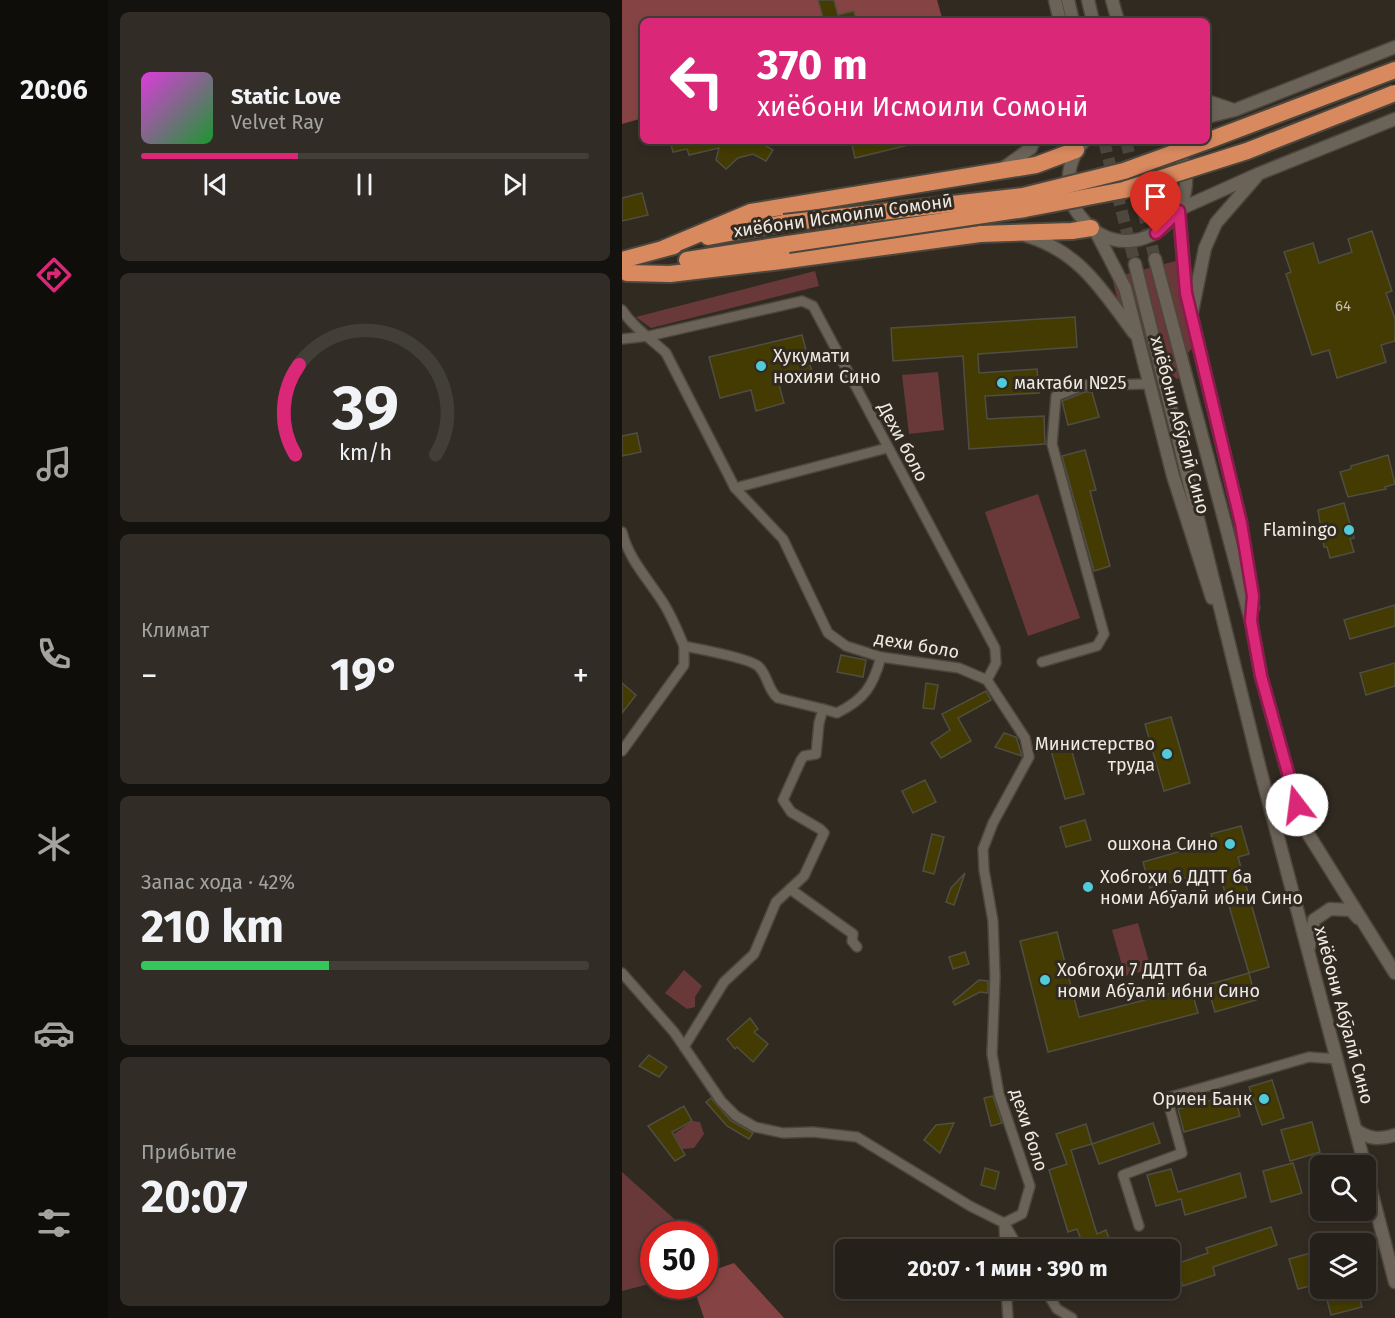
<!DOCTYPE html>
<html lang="ru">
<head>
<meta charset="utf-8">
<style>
  body { margin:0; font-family:"Fira Sans",sans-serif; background:#312d26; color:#f1f3f6; height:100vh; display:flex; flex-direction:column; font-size:22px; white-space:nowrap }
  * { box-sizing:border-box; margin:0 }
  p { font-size:20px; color:#a3a3a2 }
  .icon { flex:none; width:33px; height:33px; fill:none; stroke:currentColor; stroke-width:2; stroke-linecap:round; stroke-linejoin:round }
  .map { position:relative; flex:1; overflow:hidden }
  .side { display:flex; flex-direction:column; gap:12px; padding:12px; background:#14120e; width:514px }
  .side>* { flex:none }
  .banner { position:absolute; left:18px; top:18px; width:570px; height:126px; border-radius:9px; box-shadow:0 3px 9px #0003,0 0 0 2px #423e38; background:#db2777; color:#fff; overflow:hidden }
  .controls { position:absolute; left:688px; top:1155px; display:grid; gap:12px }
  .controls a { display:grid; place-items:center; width:66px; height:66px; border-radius:9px; background:#252019; box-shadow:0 3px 9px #0003,0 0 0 2px #423e38; font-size:30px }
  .speed { position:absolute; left:18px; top:1221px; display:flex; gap:12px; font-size:30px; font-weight:700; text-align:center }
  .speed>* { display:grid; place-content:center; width:78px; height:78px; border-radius:50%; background:#252019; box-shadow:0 3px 9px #0003,0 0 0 2px #423e38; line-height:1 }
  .speed .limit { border:9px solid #d22; background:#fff; color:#111 }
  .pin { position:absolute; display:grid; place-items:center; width:51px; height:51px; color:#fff; margin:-62px -26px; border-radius:50% 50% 50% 0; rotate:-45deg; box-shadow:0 0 6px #0007 }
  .pin .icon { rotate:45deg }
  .me { position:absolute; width:66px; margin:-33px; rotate:345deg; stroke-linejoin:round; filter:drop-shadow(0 0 4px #0008) }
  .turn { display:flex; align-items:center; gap:21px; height:126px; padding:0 18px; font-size:27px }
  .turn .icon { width:78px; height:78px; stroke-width:2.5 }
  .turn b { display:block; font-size:42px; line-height:51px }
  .big { font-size:45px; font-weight:700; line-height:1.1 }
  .side .card { flex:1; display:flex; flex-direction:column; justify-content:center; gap:9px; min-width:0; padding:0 21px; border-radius:9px; background:#312d26 }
  .side .dial { align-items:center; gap:0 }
  .dial svg { height:156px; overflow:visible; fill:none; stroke:#423e38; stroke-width:7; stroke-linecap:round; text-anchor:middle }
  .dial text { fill:#f1f3f6; stroke:none }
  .song { display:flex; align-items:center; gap:18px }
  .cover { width:72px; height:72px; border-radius:9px; background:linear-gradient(135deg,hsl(300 70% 55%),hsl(130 70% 35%)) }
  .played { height:6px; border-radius:3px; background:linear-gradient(90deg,#db2777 35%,#423e38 35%) }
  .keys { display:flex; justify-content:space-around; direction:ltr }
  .heat { display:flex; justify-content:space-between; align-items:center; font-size:33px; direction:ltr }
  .charge { height:9px; border-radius:4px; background:linear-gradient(90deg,#34c759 42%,#423e38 0) }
  .trip { position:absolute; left:213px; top:1239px; width:345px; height:60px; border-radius:9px; background:#252019; box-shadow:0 3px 9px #0003,0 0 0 2px #423e38; font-weight:700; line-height:60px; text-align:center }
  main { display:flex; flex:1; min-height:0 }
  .dock { display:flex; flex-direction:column; width:108px; justify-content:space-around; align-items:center; background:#0f0d0a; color:#a3a3a2 }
  .dock .icon { width:42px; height:42px }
  .dock .on { color:#db2777 }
  .dock b { font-size:27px; color:#f1f3f6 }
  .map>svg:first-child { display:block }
  .green { fill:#683938 }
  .forest { fill:#854443 }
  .building { fill:#433b02; stroke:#504e42; stroke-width:1.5 }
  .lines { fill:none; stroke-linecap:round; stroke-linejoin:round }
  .secondary-tunnel { stroke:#4e473e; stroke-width:12; stroke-dasharray:12 6; stroke-linecap:butt }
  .street-casing { stroke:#4c473e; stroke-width:12 }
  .secondary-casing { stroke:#4c473e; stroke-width:15 }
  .highway-casing { stroke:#4c473e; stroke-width:20 }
  .street { stroke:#6b6358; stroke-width:9 }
  .secondary { stroke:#6b6358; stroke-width:12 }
  .highway { stroke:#d9895e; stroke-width:16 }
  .highway-bridge-casing { stroke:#4c473e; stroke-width:20; stroke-linecap:butt }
  .highway-bridge { stroke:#d9895e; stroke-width:16 }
  .route-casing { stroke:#8e194d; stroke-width:15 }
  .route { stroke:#db2777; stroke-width:10 }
  .poi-dot { fill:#52cbd8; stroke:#312a21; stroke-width:2 }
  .labels { text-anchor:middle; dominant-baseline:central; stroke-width:6; stroke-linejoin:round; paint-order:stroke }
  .number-label { font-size:15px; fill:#c4beac }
  .street-label { font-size:18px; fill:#efeae4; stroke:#312a21 }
  .poi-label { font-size:18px; fill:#efeae4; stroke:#312a21; text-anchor:start }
</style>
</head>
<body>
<main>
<nav class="dock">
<b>20:06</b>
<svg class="icon on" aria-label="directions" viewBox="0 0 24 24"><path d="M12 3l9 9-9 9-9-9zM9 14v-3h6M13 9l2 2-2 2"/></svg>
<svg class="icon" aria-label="music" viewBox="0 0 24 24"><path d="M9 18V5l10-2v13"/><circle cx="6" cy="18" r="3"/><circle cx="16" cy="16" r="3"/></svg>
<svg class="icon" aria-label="phone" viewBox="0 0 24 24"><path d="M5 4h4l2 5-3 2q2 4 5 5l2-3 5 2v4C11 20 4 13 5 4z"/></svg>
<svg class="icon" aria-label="climate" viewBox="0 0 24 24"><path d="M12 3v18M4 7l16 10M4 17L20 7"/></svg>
<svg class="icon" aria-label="car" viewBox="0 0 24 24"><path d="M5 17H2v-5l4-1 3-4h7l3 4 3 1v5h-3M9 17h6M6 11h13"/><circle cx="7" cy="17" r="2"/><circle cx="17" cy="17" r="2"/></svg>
<svg class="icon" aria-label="filters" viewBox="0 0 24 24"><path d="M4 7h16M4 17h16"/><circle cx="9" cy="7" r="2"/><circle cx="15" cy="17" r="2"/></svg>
</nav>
<section class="side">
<div class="card">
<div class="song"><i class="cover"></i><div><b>Static Love</b><p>Velvet Ray</p></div></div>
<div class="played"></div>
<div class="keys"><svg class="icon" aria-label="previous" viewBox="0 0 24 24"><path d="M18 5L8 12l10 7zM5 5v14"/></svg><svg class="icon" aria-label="pause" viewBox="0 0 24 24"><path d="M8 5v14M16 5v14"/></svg><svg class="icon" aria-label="next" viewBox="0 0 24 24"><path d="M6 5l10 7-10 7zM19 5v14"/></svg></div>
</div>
<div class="card dial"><svg viewBox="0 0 100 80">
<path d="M14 69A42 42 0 1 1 86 69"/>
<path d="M14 69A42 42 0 0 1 16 23" stroke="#db2777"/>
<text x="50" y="56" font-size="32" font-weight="700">39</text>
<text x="50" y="72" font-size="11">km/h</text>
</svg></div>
<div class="card"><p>Климат</p>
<div class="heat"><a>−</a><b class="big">19°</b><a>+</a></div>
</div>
<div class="card"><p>Запас хода · 42%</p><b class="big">210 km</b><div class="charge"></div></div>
<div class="card"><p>Прибытие</p><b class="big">20:07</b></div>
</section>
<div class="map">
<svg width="773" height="1318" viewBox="0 0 773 1318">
  <rect width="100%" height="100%" fill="#312a21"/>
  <g class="green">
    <polygon points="561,259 579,338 566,353 570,371 555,379 515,348 505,335 490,278"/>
    <polygon points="193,271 197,286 29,328 14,317"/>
    <polygon points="316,372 322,430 287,434 280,375"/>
    <polygon points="416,494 458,618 406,636 363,512"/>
    <polygon points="516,923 529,969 503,976 490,930"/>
    <polygon points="62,970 80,986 73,997 73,1007 65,1009 43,993"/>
    <polygon points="70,1121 78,1122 82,1134 72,1148 60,1149 52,1134"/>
    <polygon points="0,1172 69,1234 32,1234 31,1283 0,1291"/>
  </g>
  <g class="forest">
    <polygon points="0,0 315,0 321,21 21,21 21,118 0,124"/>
    <polygon points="112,1263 162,1318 82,1318 71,1286 82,1286 83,1273"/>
  </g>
  <g class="building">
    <polygon points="196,0 212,0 216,15 232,11 234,21 202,21"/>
    <polygon points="48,141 136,141 151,150 144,161 131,154 116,158 104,169 94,160 97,148 67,155 65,149 51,152"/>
    <polygon points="229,141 291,141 291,144 233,158"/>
    <polygon points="20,193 26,215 0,221 0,198"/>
    <polygon points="750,231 770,291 764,293 773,319 773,341 759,345 764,362 715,378 707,350 690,355 664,274 669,272 662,252 691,243 697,263 730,252 726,239"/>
    <polygon points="453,317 455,347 356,354 357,373 415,369 417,393 363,396 365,419 422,416 423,444 347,449 341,356 271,361 269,328"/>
    <polygon points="180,335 191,376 157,385 162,403 134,411 129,390 98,398 87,357"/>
    <polygon points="463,392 470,392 477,417 446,425 440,401"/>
    <polygon points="15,433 19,452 0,456 0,436"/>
    <polygon points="463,450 474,490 468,491 488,566 472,571 440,456"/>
    <polygon points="766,455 773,484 763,487 764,489 726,497 718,472 729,469 729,466"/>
    <polygon points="722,503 732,538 728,539 732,552 708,558 705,547 702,547 696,510"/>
    <polygon points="773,605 773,626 728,639 722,620"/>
    <polygon points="219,655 244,660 241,677 215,672"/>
    <polygon points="773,663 773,686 744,695 738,673"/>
    <polygon points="0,683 14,695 0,713"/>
    <polygon points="304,683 316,685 312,709 301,708"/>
    <polygon points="364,691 369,700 336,718 349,741 319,758 309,743 328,730 320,714"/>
    <polygon points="549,717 568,783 542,791 523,724"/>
    <polygon points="382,733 394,737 400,756 373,747"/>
    <polygon points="446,738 462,794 443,799 427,744"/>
    <polygon points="303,780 314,802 291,813 280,791"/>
    <polygon points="463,820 469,840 444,847 438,827"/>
    <polygon points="619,826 627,854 616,857 647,967 627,973 596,869 528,888 521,862 591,842 589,834"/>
    <polygon points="310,834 322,837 312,874 301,871"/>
    <polygon points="343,873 332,905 324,902 329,888"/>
    <polygon points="435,932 457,1017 569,988 576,1013 426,1052 398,941"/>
    <polygon points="343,952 347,964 331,969 327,957"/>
    <polygon points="627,973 634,1000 593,1012 585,985"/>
    <polygon points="357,980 366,981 366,993 358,992 333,1005 331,1002"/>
    <polygon points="128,1018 136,1029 132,1032 146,1044 131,1062 115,1047 113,1049 105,1039"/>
    <polygon points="27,1055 45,1067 37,1077 17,1066"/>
    <polygon points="650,1080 662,1118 640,1125 627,1087"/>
    <polygon points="612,1094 618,1116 562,1132 556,1109"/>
    <polygon points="371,1096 380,1123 369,1126 362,1098"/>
    <polygon points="89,1098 109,1121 131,1133 127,1139 105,1126 84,1102"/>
    <polygon points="62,1106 70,1121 50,1132 63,1155 53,1161 26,1126"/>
    <polygon points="690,1122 698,1152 668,1161 659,1130"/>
    <polygon points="332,1123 318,1153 302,1140 314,1125"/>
    <polygon points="531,1123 538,1143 477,1164 470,1144"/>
    <polygon points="464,1124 470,1144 449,1150 475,1234 484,1230 491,1250 463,1250 455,1229 446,1232 427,1170 445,1164 434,1134"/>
    <polygon points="671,1163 680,1193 649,1202 641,1171"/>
    <polygon points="363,1168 377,1172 373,1189 359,1185"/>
    <polygon points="549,1169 556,1192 618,1173 624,1197 563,1215 559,1199 534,1206 525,1175"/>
    <polygon points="649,1227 655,1245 591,1267 593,1275 561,1286 554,1264 586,1253 584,1248"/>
    <polygon points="699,1250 699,1283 676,1289 667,1259"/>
    <polygon points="702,1288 735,1288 740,1307 709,1315"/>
  </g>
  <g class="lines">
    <g class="secondary-tunnel">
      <polyline points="482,141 513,264"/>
      <polyline points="504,141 533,259"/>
    </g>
    <g class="street-casing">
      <g id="street">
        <path d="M0,310C12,328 28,338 44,353L113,488L161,539L206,633L224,646L259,657L337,668L365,680L403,738L407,757L371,823L361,849L362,870L371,921L373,977L370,1054L377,1094L408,1186L400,1214L382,1223L398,1250"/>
        <polyline points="0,339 27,336 180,301 191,306 373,648 374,663 365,680"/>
        <polyline points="113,488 265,448"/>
        <path d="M0,532C7,560 27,580 42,604C50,617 56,632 62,646C77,649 127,658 136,666C146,675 146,691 156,698L201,709L197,723L194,754L182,756L179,760L161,800L169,812L198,829L202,833L182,876L154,902L132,954L102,982L62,1047"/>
        <polyline points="420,662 475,646 482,634 430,444 434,396 462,385 528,384"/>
        <path d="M201,709L215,713C243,699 251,686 259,657"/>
        <polyline points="0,751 62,665 62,646"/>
        <polyline points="168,889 231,934 230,941 235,947"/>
        <polyline points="0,973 52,1032 99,1101 114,1116 133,1127 161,1133 191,1132 235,1137 348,1206 382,1223 383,1250"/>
        <polyline points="517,1226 501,1175 560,1153 545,1098 687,1057 715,1059"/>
        <polyline points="384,1288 386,1318"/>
        <polyline points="422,1288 435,1309 450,1318"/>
      </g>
    </g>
    <g class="secondary-casing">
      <g id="secondary">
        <polyline points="433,0 438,21"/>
        <polyline points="446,0 451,21"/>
        <polyline points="466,0 471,21"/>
        <polyline points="490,0 496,21"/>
        <polyline points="585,101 612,110"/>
        <polyline points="585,117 613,110 773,47"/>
        <path d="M462,141C448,157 444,175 448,196C450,207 457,215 464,223C516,276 598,201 549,141"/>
        <polyline points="380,169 409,148 412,141"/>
        <polyline points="558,209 636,174 773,119"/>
        <polyline points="557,211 564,293 619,523 631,608"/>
        <polyline points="474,232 503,288 551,476 590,598"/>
        <path d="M405,236C458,252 480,290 512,333"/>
        <polyline points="533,259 629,621 639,676 680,824 773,973"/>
        <polyline points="513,264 638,769 743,1166"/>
        <polyline points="570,312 583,248 594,223 634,177"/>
        <polyline points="687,947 692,920 708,909 729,910 736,918"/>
        <path d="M734,1130C747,1139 757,1140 773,1135"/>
        <polyline points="744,1171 773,1282"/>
      </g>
    </g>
    <g class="highway-casing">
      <g id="highway">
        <polyline points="585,141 773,70"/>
        <polyline points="86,237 162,223"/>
        <polyline points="43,248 129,212 414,165 454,150"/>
        <polyline points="0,260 52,246"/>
        <polyline points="65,260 166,244"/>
        <polyline points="5,273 48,274 151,262 358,234 450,231 469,228"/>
      </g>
    </g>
    <use href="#street" class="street"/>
    <use href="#secondary" class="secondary"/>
    <use href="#highway" class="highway"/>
    <g class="highway-bridge-casing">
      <g id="highway-bridge">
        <polyline points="162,223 401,196 502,171 585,141"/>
        <polyline points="166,244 403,209 502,190 625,151 773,93"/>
      </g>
    </g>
    <use href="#highway-bridge" class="highway-bridge"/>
  </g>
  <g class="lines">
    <g class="route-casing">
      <polyline id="route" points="534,233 557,211 564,293 619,523 631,596 629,621 639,676 675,805"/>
    </g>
    <use href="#route" class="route"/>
  </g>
  <g class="poi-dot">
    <circle cx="139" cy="366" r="6"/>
    <circle cx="380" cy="383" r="6"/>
    <circle cx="727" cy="530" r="6"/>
    <circle cx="545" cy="754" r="6"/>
    <circle cx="608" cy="844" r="6"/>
    <circle cx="466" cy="887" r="6"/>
    <circle cx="423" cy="980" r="6"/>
    <circle cx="642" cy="1099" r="6"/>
  </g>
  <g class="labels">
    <g class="number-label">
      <text x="721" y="306">64</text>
    </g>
    <g class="street-label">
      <text transform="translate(221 216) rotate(-8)">хиёбони Исмоили Сомонӣ</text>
      <text transform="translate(558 425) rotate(75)">хиёбони Абӯалӣ Сино</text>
      <text transform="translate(281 442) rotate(62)">Дехи боло</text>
      <text transform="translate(295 645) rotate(10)">дехи боло</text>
      <text transform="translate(722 1015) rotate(75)">хиёбони Абӯалӣ Сино</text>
      <text transform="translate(407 1130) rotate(72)">дехи боло</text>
    </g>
    <g class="poi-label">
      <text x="151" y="356">Хукумати<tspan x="151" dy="21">нохияи Сино</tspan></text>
      <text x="392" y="383">мактаби №25</text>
      <text x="715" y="530" text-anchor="end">Flamingo</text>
      <text x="533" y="744" text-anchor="end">Министерство<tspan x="533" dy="21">труда</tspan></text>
      <text x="596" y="844" text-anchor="end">ошхона Сино</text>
      <text x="478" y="877">Хобгоҳи 6 ДДТТ ба<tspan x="478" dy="21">номи Абӯалӣ ибни Сино</tspan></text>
      <text x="435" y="970">Хобгоҳи 7 ДДТТ ба<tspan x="435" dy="21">номи Абӯалӣ ибни Сино</tspan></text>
      <text x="630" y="1099" text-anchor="end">Ориен Банк</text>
    </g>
  </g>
</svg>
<div class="controls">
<a><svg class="icon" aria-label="search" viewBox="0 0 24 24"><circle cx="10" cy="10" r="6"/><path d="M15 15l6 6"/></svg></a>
<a><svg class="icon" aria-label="layers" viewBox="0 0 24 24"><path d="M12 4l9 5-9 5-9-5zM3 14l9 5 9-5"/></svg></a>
</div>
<div class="speed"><div class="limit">50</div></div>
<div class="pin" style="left:534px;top:233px;background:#d93025"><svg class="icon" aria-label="arrive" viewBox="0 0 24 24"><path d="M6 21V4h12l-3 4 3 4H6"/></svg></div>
<svg class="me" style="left:675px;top:805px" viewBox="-20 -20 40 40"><circle r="19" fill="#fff"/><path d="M0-13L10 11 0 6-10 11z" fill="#db2777"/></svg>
<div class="trip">20:07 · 1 мин · 390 m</div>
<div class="banner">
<div class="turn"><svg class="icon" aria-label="left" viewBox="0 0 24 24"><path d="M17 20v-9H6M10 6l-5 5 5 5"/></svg><div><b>370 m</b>хиёбони Исмоили Сомонӣ</div></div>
</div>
</div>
</main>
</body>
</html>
